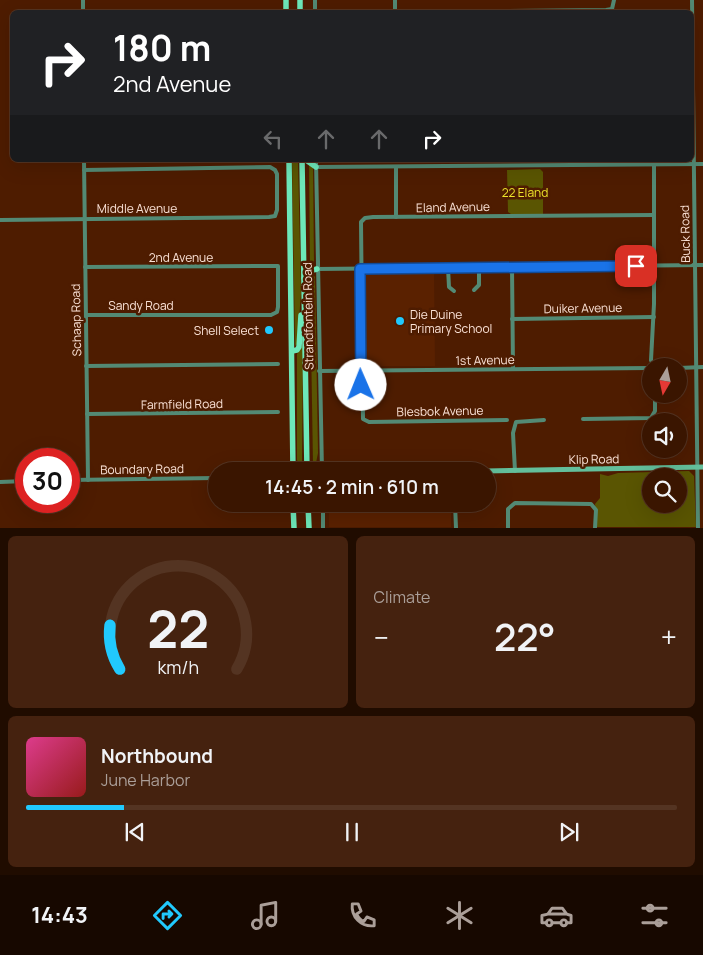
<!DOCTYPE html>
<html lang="en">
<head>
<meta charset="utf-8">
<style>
  body { margin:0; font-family:Manrope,sans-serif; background:#45220f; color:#f1f3f6; height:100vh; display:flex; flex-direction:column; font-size:19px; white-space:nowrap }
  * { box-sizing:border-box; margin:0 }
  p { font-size:16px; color:#ab9f99 }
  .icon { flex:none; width:28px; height:28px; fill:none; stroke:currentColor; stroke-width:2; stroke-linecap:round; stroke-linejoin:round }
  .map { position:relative; height:528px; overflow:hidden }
  .side { display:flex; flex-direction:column; gap:8px; padding:8px; background:#200c00; flex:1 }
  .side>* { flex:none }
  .guide { position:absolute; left:10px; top:10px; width:684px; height:152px; border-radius:8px; box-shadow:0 5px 20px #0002,0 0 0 1px #543422; background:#202124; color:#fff; overflow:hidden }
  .needle { width:32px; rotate:189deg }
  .controls { position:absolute; left:642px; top:358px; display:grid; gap:10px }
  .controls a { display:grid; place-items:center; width:45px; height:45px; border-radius:50%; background:#3a1500; box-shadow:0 5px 20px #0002,0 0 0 1px #543422; font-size:25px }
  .speed { position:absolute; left:15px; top:448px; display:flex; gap:10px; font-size:25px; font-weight:700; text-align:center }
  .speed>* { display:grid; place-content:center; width:65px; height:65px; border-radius:50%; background:#3a1500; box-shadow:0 5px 20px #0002,0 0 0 1px #543422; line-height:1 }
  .speed .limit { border:8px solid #d22; background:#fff; color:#111 }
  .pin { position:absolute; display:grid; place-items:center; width:42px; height:42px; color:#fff; margin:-21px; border-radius:10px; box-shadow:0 2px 8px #0006 }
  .me { position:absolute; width:55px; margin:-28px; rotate:359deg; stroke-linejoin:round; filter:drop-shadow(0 0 4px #0008) }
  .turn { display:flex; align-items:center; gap:18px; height:105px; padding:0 20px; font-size:22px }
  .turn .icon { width:65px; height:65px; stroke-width:2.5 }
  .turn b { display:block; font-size:35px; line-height:42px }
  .lanes { display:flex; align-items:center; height:48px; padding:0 20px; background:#0003; justify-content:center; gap:25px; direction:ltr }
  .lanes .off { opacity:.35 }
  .big { font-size:38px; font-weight:600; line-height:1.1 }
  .side .tile { flex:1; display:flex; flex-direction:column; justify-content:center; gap:8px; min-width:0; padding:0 18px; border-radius:8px; background:#45220f }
  .side .dial { align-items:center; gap:0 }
  .dial svg { height:130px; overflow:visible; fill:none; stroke:#543422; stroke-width:7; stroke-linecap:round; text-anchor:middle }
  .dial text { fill:#f1f3f6; stroke:none }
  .song { display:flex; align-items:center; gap:15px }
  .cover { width:60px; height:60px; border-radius:8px; background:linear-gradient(135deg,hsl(330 70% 55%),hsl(0 70% 35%)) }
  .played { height:5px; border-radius:2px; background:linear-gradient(90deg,#21c9fd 15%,#543422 15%) }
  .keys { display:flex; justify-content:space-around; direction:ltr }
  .heat { display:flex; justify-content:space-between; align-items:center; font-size:28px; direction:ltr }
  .side .tiles { flex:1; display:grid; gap:8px; grid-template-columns:1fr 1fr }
  .tile:last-child { grid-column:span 2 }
  .trip { position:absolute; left:208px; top:462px; width:288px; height:50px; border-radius:25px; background:#3a1500; box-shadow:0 5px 20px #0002,0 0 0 1px #543422; font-weight:600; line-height:50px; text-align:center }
  .dock { display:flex; height:80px; justify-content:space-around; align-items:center; background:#170800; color:#ab9f99 }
  .dock .icon { width:35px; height:35px }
  .dock .selected { color:#21c9fd }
  .dock b { font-size:22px; color:#f1f3f6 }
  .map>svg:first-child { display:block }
  .built { fill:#5a2100 }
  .green { fill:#5a5502; fill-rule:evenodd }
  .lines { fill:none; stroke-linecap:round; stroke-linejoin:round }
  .street { stroke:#538a74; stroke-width:4 }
  .secondary { stroke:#63bf9b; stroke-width:5 }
  .primary { stroke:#6de8b9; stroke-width:5.5 }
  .route-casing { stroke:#114b97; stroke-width:12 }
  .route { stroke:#1a73e8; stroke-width:9 }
  .poi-dot { fill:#21c9fd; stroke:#4e1c00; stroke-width:2 }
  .labels { text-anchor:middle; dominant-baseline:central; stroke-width:5; stroke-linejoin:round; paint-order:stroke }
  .park-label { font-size:12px; fill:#ede32a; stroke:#4e1c00 }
  .street-label { font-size:12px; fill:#fbe2d6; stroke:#4e1c00 }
  .poi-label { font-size:12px; fill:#fbe2d6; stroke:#4e1c00; text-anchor:start }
</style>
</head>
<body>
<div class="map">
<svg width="703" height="528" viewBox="0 0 703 528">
  <rect width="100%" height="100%" fill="#4e1c00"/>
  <g class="built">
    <polygon points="368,272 434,272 435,366 366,366 364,276"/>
    <rect x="329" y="504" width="122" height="23"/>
  </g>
  <g class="green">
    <polygon points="292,160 298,160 301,294 297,344 295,346"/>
    <polygon points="309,160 313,160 314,266 310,267"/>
    <polygon points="540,169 543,172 543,214 511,214 508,212 507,170"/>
    <polygon points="312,274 315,277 318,453 315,468 313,465 310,279"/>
    <polygon points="303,345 302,464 299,464 297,460 297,354"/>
    <path d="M689,471L694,476L696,527H597L595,504L600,498V474L608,476L618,473ZM651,476H679V504H651Z"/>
  </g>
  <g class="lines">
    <g class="street">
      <polyline points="83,0 83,12"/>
      <polyline points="315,0 315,12"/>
      <polyline points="395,0 395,12"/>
      <polyline points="692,0 698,528"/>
      <polyline points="392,12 606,10 612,9 614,0"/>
      <polyline points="84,160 88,480"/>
      <polyline points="316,160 322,471"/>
      <polyline points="316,167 703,164"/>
      <polyline points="396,167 396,217"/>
      <polyline points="0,220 269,217 275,216 277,210 277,174 275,170 270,167 84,170"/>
      <polyline points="85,267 278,266 278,307 277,312 271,315 86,315"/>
      <polyline points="512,267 513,369"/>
      <polyline points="448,268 449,287 454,291"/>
      <polyline points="317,269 703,265"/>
      <polyline points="474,290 479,285 479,267"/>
      <polyline points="512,319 654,317"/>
      <polyline points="86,366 278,364"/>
      <polyline points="654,366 651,360 654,304 654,164"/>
      <polyline points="679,368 703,367"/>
      <polyline points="319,371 651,368"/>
      <polyline points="87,414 278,412"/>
      <polyline points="583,419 651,418 655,411 655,394"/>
      <polyline points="507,420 369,422 363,419 361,222 365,218 373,217 654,215"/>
      <polyline points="515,471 513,433 516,422 544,420"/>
      <polyline points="69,480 216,478"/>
      <polyline points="0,482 26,481"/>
      <polyline points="323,504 323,528"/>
      <polyline points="455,504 456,528"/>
      <polyline points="508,528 508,509 515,503 591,504 596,510 595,528"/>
    </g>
    <polyline class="secondary" points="486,471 703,467"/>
    <g class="primary">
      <polyline points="286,0 286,12"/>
      <polyline points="300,0 300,12"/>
      <polyline points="289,160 293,471"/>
      <polyline points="302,160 307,471"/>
      <polyline points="306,160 316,167"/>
      <polyline points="304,278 309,271 317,269"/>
      <polyline points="292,351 297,350 299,347 301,315"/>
      <polyline points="293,504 294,528"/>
      <polyline points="308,504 309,528"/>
    </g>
  </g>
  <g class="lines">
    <g class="route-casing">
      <polyline id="route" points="361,385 360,269 636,266"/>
    </g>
    <use href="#route" class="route"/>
  </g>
  <g class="poi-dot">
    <circle cx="400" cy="321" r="5"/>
    <circle cx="269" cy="330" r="5"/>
  </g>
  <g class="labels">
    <g class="park-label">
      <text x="525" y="192">22 Eland</text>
    </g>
    <g class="street-label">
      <text transform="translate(453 207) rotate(-1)">Eland Avenue</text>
      <text x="137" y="208">Middle Avenue</text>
      <text transform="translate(685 234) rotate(-91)">Buck Road</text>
      <text x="181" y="257">2nd Avenue</text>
      <text x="141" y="305">Sandy Road</text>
      <text transform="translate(583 308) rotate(-1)">Duiker Avenue</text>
      <text transform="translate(308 316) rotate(-91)">Strandfontein Road</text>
      <text transform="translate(76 320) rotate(-91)">Schaap Road</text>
      <text transform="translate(485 360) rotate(-1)">1st Avenue</text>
      <text transform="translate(182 404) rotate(-1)">Farmfield Road</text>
      <text transform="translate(440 411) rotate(-1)">Blesbok Avenue</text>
      <text transform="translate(594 459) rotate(-1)">Klip Road</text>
      <text transform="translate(142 469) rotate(-1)">Boundary Road</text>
    </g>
    <g class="poi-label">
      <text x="410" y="314">Die Duine<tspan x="410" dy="14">Primary School</tspan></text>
      <text x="259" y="330" text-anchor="end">Shell Select</text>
    </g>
  </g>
</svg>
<div class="controls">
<a><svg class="needle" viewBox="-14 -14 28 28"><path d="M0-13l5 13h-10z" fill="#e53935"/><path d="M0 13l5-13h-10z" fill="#ab9f99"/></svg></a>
<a><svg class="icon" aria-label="sound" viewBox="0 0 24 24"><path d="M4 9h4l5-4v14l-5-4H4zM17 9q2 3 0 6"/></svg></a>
<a><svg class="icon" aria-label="search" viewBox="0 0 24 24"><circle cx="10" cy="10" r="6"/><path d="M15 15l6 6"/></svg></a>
</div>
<div class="speed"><div class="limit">30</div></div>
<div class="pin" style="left:636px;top:266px;background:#d93025"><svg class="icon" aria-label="arrive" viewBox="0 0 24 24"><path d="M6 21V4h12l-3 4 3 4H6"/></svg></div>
<svg class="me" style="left:361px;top:385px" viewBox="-20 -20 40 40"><circle r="19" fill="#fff"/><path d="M0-13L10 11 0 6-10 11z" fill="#1a73e8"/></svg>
<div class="trip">14:45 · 2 min · 610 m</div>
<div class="guide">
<div class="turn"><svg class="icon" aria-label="right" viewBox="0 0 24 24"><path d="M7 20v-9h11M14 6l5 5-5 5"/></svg><div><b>180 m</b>2nd Avenue</div></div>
<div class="lanes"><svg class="icon off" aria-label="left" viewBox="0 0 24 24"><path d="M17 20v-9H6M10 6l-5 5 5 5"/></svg><svg class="icon off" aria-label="ahead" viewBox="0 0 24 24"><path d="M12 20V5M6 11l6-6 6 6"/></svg><svg class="icon off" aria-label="ahead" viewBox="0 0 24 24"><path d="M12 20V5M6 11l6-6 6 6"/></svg><svg class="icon" aria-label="right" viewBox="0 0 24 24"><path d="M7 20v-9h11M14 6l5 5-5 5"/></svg></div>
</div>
</div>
<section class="side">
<div class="tiles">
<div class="tile dial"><svg viewBox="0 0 100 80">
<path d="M14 69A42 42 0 1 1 86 69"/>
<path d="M14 69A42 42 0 0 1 8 42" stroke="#21c9fd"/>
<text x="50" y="56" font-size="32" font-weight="700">22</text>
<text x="50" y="72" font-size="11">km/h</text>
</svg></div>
<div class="tile"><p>Climate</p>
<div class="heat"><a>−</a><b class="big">22°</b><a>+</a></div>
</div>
<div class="tile">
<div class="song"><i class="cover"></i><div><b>Northbound</b><p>June Harbor</p></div></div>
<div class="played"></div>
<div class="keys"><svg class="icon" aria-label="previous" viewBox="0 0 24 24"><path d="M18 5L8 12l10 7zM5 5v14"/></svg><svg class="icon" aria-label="pause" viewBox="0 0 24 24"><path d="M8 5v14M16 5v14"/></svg><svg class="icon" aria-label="next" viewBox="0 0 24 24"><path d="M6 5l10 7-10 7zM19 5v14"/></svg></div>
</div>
</div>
</section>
<nav class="dock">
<b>14:43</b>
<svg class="icon selected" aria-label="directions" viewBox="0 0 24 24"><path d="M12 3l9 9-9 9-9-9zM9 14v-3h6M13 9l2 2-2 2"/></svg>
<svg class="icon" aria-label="music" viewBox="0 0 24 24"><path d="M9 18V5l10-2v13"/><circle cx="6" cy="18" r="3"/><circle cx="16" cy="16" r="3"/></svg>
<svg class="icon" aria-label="phone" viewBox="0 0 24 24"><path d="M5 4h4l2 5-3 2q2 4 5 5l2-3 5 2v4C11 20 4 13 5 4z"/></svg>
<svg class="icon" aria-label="climate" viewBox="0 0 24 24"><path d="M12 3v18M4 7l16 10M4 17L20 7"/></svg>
<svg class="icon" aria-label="car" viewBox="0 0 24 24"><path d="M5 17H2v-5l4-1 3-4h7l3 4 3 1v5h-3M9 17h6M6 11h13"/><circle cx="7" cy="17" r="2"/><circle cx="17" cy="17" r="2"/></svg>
<svg class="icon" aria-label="filters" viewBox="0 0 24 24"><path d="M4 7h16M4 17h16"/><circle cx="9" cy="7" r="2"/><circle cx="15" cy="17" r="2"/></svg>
</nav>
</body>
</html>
